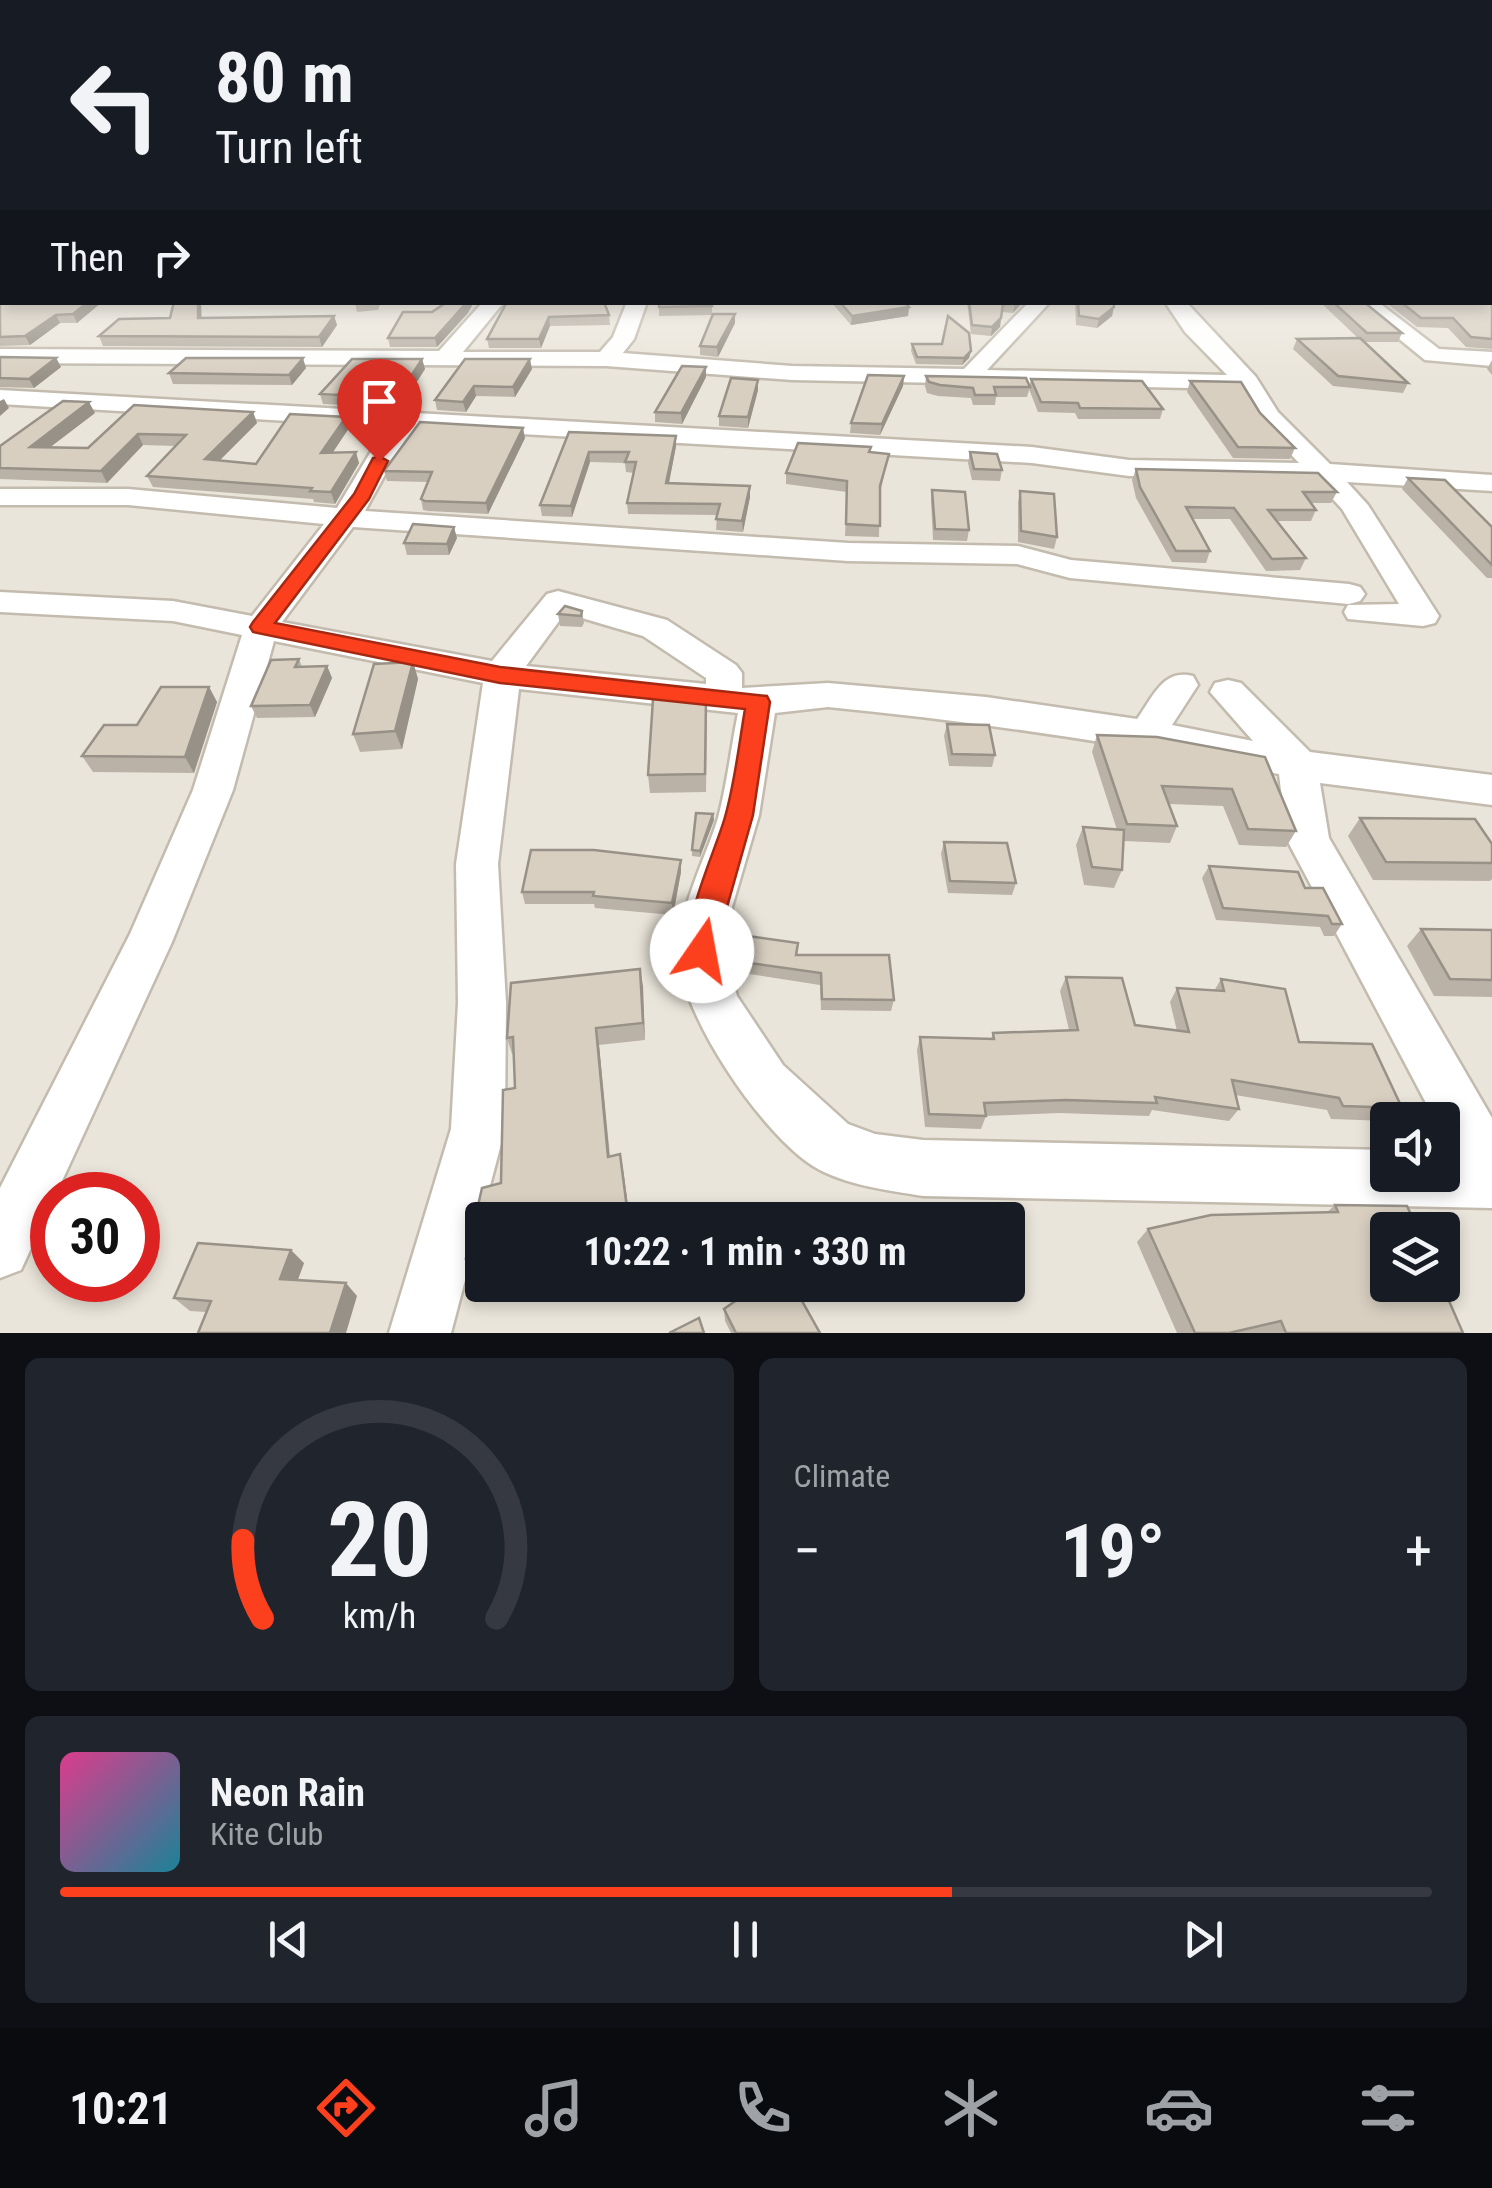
<!DOCTYPE html>
<html lang="en">
<head>
<meta charset="utf-8">
<style>
  body { margin:0; font-family:"Roboto Condensed",sans-serif; background:#20242c; color:#f1f3f6; height:100vh; display:flex; flex-direction:column; font-size:38px; white-space:nowrap }
  * { box-sizing:border-box; margin:0 }
  p { font-size:32px; color:#9ea1a6 }
  .icon { flex:none; width:55px; height:55px; fill:none; stroke:currentColor; stroke-width:2; stroke-linecap:round; stroke-linejoin:round }
  .map { position:relative; height:1333px; overflow:hidden }
  .panel { display:flex; flex-direction:column; gap:25px; padding:25px; background:#0d0f14; flex:1 }
  .panel>* { flex:none }
  .top-card { position:absolute; left:0px; top:0px; width:1492px; height:305px; box-shadow:0 5px 15px #0003; background:#171b24; color:#f1f3f6; overflow:hidden }
  .fabs { position:absolute; left:1370px; top:1102px; display:grid; gap:20px }
  .fabs a { display:grid; place-items:center; width:90px; height:90px; border-radius:10px; background:#171b24; box-shadow:0 5px 15px #0003; font-size:50px }
  .speed { position:absolute; left:30px; top:1172px; display:flex; gap:20px; font-size:50px; font-weight:700; text-align:center }
  .speed>* { display:grid; place-content:center; width:130px; height:130px; border-radius:50%; background:#171b24; box-shadow:0 5px 15px #0003; line-height:1 }
  .speed .limit { border:15px solid #d22; background:#fff; color:#111 }
  .pin { position:absolute; display:grid; place-items:center; width:85px; height:85px; color:#fff; margin:-102px -42px; border-radius:50% 50% 50% 0; rotate:-45deg; box-shadow:0 0 10px #0007 }
  .pin .icon { rotate:45deg }
  .me { position:absolute; width:110px; margin:-55px; rotate:12deg; stroke-linejoin:round; filter:drop-shadow(0 0 8px #0008) }
  .turn { display:flex; align-items:center; gap:35px; height:210px; padding:0 50px; font-size:45px }
  .turn .icon { width:130px; height:130px; stroke-width:2.5 }
  .turn b { display:block; font-size:70px; line-height:85px }
  .then { display:flex; align-items:center; height:95px; padding:0 50px; background:#0003; gap:20px; font-size:38px }
  .big { font-size:75px; font-weight:700; line-height:1.1 }
  .panel .tile { flex:1; display:flex; flex-direction:column; justify-content:center; gap:15px; min-width:0; padding:0 35px; border-radius:15px; background:#20242c }
  .panel .dial { align-items:center; gap:0 }
  .dial svg { height:260px; overflow:visible; fill:none; stroke:#363941; stroke-width:7; stroke-linecap:round; text-anchor:middle }
  .dial text { fill:#f1f3f6; stroke:none }
  .song { display:flex; align-items:center; gap:30px }
  .cover { width:120px; height:120px; border-radius:15px; background:linear-gradient(135deg,hsl(330 70% 55%),hsl(190 70% 35%)) }
  .played { height:10px; border-radius:5px; background:linear-gradient(90deg,#fc3f1d 65%,#363941 65%) }
  .keys { display:flex; justify-content:space-around; direction:ltr }
  .heat { display:flex; justify-content:space-between; align-items:center; font-size:55px; direction:ltr }
  .panel .tiles { flex:1; display:grid; gap:25px; grid-template-columns:1fr 1fr }
  .tile:last-child { grid-column:span 2 }
  .trip { position:absolute; left:465px; top:1202px; width:560px; height:100px; border-radius:10px; background:#171b24; box-shadow:0 5px 15px #0003; font-weight:700; line-height:100px; text-align:center }
  .tabs { display:flex; height:160px; justify-content:space-around; align-items:center; background:#090b0e; color:#9ea1a6 }
  .tabs .icon { width:70px; height:70px }
  .tabs .current { color:#fc3f1d }
  .tabs b { font-size:45px; color:#f1f3f6 }
  .map>svg:first-child { display:block }
  .residential { fill:#eae5da; fill-rule:evenodd }
  .lines { fill:none; stroke-linecap:round; stroke-linejoin:round }
  .minor-casing { stroke:#c2bbae; stroke-width:5 }
  .minor { fill:#fff; fill-rule:evenodd }
  .wall { fill:#bab2a6 }
  .shaded-wall { fill:#979187 }
  .building { fill:#d8cfc1; stroke:#979187; stroke-width:2.5 }
  .route { fill:#fc3f1d; stroke:#a42913; stroke-width:2.5 }
</style>
</head>
<body>
<div class="map">
<svg width="1492" height="1333" viewBox="0 0 1492 1333">
  <rect width="100%" height="100%" fill="#f6f3ec"/>
  <path class="residential" d="M0,193L2,302H1490L1492,193V1333H0ZM1388,1120H1442V1175H1388ZM52,1195H138V1280H52ZM482,1220H1008V1285H482ZM1388,1230H1442V1285H1388Z"/>
  <g class="lines">
    <g class="minor-casing">
      <g id="minor">
        <rect x="1490" y="206" width="2" height="10"/>
        <path d="M483,302H504L463,352H600L613,337L627,302H647L634,339L623,353L792,366L964,369L1029,302H1050L987,370L1227,375L1185,332L1165,302H1186L1256,377L1278,412L1330,464L1492,475V491L1347,482L1368,505L1439,616L1435,623L1423,626L1348,619L1344,612L1348,605L1399,604L1342,509L1315,480L1129,476L1032,463L418,428L398,451L365,511L848,543L1018,546L1071,560L1349,584L1360,587L1365,594L1360,601L1349,604L1070,578L1017,564L848,561L353,527L282,622L492,661L547,594L558,591L667,620L736,665L742,673V688L828,683L986,697L1137,719C1153,697 1163,668 1193,676L1198,685L1172,725L1253,741L1210,692L1215,683L1228,680L1241,683L1310,752L1492,775V805L1320,783L1329,838L1492,1118V1208L923,1196C887,1190 844,1185 813,1166C762,1134 677,1011 679,950C680,905 705,860 718,818C727,784 731,747 738,713L519,689L498,864L506,1003L505,1129L451,1333H389L451,1129L458,1003L456,864L483,683L274,641L233,790L172,942L21,1270L0,1278V1188L130,934L193,790L242,635L173,621L0,612V592L173,601L252,616L324,524L128,505H0V489H128L337,508L373,448L391,427L0,404V390L1032,447L1129,460L1299,463L1259,421L1240,389L792,380L606,366L0,363V349L439,351ZM565,613L643,636L706,678V684L526,666ZM828,707C980,722 1129,744 1279,774L1287,840L1435,1120H1442V1134L1452,1151H1442V1175H1388V1150L923,1140L875,1134L848,1124L783,1065L737,996L725,951L732,907L759,815L775,713Z"/>
        <polygon points="1354,302 1378,302 1439,349 1492,352 1492,366 1425,360"/>
      </g>
    </g>
    <use href="#minor" class="minor"/>
  </g>
  <g class="wall">
    <polygon points="1492,223 1492,349 1466,347 1448,328 1417,327 1385,302 1490,302"/>
    <polygon points="0,302 102,302 77,323 60,323 30,345 0,346"/>
    <polygon points="381,302 378,310 357,312 355,303"/>
    <polygon points="507,302 609,315 610,325 550,326 541,348 489,348 487,339"/>
    <polygon points="659,302 712,302 712,315 659,316"/>
    <polygon points="831,302 905,302 909,307 908,316 851,325"/>
    <polygon points="967,302 1023,302 1013,313 1002,312 1000,327 991,336 971,334"/>
    <polygon points="1075,302 1114,302 1112,316 1097,328 1076,325"/>
    <polygon points="1320,302 1364,302 1402,333 1398,342 1364,342 1408,383 1403,393 1333,386 1293,349 1297,339 1358,338"/>
    <polygon points="468,313 437,347 390,347 388,338"/>
    <polygon points="735,314 735,323 718,357 700,355 700,346"/>
    <polygon points="334,316 337,325 322,347 103,346 99,336 201,318"/>
    <polygon points="912,344 971,351 969,358 962,365 916,364 911,351"/>
    <polygon points="0,357 56,358 61,367 34,388 0,387"/>
    <polygon points="422,359 425,369 400,408 323,404 320,394"/>
    <polygon points="465,359 532,369 515,397 476,396 466,412 437,410 435,400"/>
    <polygon points="1492,360 1492,375 1487,369"/>
    <polygon points="306,368 292,385 173,384 169,373"/>
    <polygon points="904,376 903,386 880,435 850,433 851,423"/>
    <polygon points="926,376 1030,387 1027,397 996,397 995,405 973,405 971,398 938,396 927,393 925,386"/>
    <polygon points="706,377 682,424 655,422 655,412"/>
    <polygon points="1031,379 1163,409 1160,419 1078,419 1075,413 1038,412 1029,389"/>
    <polygon points="1190,381 1260,413 1295,448 1290,459 1233,458 1187,392"/>
    <polygon points="758,390 748,428 719,426 719,416"/>
    <polygon points="134,405 253,412 257,423 220,460 256,464 346,417 349,428 333,452 359,463 335,504 314,502 313,499 153,487 147,476 176,446 143,445 107,483 0,479 0,446 95,413 50,447 88,448"/>
    <polygon points="569,432 676,446 669,483 750,497 743,532 716,530 717,515 628,514 627,503 634,473 626,472 625,463 590,462 572,517 542,516 540,505"/>
    <polygon points="525,438 488,514 428,511 423,510 421,499 428,482 387,481 384,471"/>
    <polygon points="871,452 889,454 880,493 879,537 845,536 847,492 786,484 786,473"/>
    <polygon points="970,452 1002,470 1000,481 972,480 968,463"/>
    <polygon points="1136,469 1337,492 1331,503 1311,503 1316,510 1311,521 1277,521 1306,558 1300,570 1266,571 1230,519 1192,519 1210,551 1206,563 1172,562 1136,498 1132,480"/>
    <polygon points="1408,478 1492,527 1492,578 1487,578 1402,489"/>
    <polygon points="932,490 969,530 967,541 933,540 931,501"/>
    <polygon points="1020,491 1057,537 1054,549 1018,542 1018,502"/>
    <polygon points="457,538 449,555 407,555 404,543"/>
    <polygon points="582,611 584,623 582,627 560,626 558,614"/>
    <polygon points="299,659 302,667 327,666 332,678 315,717 257,718 251,706"/>
    <polygon points="413,662 418,679 402,749 360,752 353,734"/>
    <polygon points="209,687 217,702 194,773 93,772 82,756"/>
    <polygon points="707,716 706,792 650,793 648,775"/>
    <polygon points="947,724 995,755 992,767 949,766 944,736"/>
    <polygon points="1097,735 1157,737 1296,831 1286,847 1239,845 1223,806 1169,804 1177,826 1170,843 1124,841 1122,870 1114,888 1084,885 1076,845 1083,827 1117,830 1092,752"/>
    <polygon points="713,814 714,820 700,857 692,856 692,850"/>
    <polygon points="1360,818 1492,844 1492,879 1490,881 1373,880 1348,836"/>
    <polygon points="944,842 1016,883 1012,895 948,893 941,854"/>
    <polygon points="681,860 681,872 673,915 595,908 594,904 525,904 522,892"/>
    <polygon points="1209,866 1305,888 1342,924 1334,936 1324,936 1320,927 1216,920 1202,878"/>
    <polygon points="1421,929 1492,930 1492,997 1434,996 1407,946"/>
    <polygon points="797,955 894,1000 891,1011 821,1010 820,985 743,973 743,962"/>
    <polygon points="640,969 645,1040 599,1045 610,1156 620,1154 630,1220 482,1220 482,1269 474,1271 466,1258 482,1188 501,1183 503,1090 515,1088 514,1054 512,1054 507,1038 511,983"/>
    <polygon points="1066,977 1135,1025 1177,1031 1170,1002 1177,988 1214,991 1221,979 1299,1042 1402,1108 1388,1121 1331,1119 1327,1110 1235,1095 1239,1109 1229,1121 1152,1110 1149,1116 1059,1113 986,1116 981,1129 925,1127 917,1050 920,1037 991,1039 993,1033 1069,1030 1060,991"/>
    <polygon points="1335,1205 1463,1333 1177,1333 1137,1242 1148,1229 1327,1212"/>
    <polygon points="304,1263 298,1280 357,1296 206,1312 190,1311 174,1298"/>
    <polygon points="724,1309 820,1333 731,1333 725,1321"/>
  </g>
  <g class="shaded-wall">
    <polygon points="88,302 102,302 77,323 73,314"/>
    <polygon points="198,302 201,302 202,327 198,318"/>
    <polygon points="467,302 474,302 468,313 437,347 435,338"/>
    <polygon points="1016,302 1023,302 1013,313 1015,304"/>
    <polygon points="909,307 908,316 851,325 852,316"/>
    <polygon points="1114,307 1112,316 1097,328 1099,319"/>
    <polygon points="735,314 735,323 718,357 717,347"/>
    <polygon points="56,315 60,323 30,345 25,336"/>
    <polygon points="334,316 337,325 322,347 319,337"/>
    <polygon points="549,317 550,326 541,348 539,339"/>
    <polygon points="1001,318 1000,327 991,336 992,327"/>
    <polygon points="971,351 969,358 962,365 964,358"/>
    <polygon points="56,358 61,367 34,388 29,379"/>
    <polygon points="303,358 306,368 292,385 289,375"/>
    <polygon points="422,359 425,369 400,408 397,398"/>
    <polygon points="530,359 532,369 515,397 513,387"/>
    <polygon points="706,367 706,377 682,424 681,413"/>
    <polygon points="904,376 903,386 880,435 882,424"/>
    <polygon points="758,380 758,390 748,428 748,417"/>
    <polygon points="474,386 476,396 466,412 463,402"/>
    <polygon points="4,399 9,408 0,416 0,401"/>
    <polygon points="89,402 95,413 36,458 30,447"/>
    <polygon points="253,412 257,423 210,470 205,459"/>
    <polygon points="346,417 349,428 325,464 321,453"/>
    <polygon points="523,428 525,438 488,514 486,503"/>
    <polygon points="138,434 143,445 107,483 101,471"/>
    <polygon points="676,436 676,446 667,493 666,483"/>
    <polygon points="356,452 359,463 335,504 331,492"/>
    <polygon points="589,452 590,462 572,517 571,506"/>
    <polygon points="750,486 750,497 743,532 742,521"/>
    <polygon points="454,527 457,538 449,555 447,544"/>
    <polygon points="413,662 418,679 402,749 395,731"/>
    <polygon points="327,666 332,678 315,717 310,705"/>
    <polygon points="209,687 217,702 194,773 185,757"/>
    <polygon points="713,814 714,820 700,857 700,851"/>
    <polygon points="681,860 681,872 673,915 672,903"/>
    <polygon points="640,969 643,986 645,1040 643,1023"/>
    <polygon points="596,1028 599,1045 611,1172 608,1157"/>
    <polygon points="620,1154 623,1169 630,1220 614,1220"/>
    <polygon points="291,1250 304,1263 293,1292 280,1279"/>
    <polygon points="482,1254 482,1269 474,1271 466,1258"/>
    <polygon points="346,1283 357,1296 346,1333 330,1333"/>
  </g>
  <g class="building">
    <polygon points="0,193 2,193 2,289 0,288 0,244 2,244 0,238"/>
    <polygon points="1490,217 1492,223 1492,339 1471,337 1453,318 1421,318 1401,302 1490,302"/>
    <polygon points="2,301 2,302 88,302 73,314 56,315 25,336 0,337 0,302"/>
    <polygon points="174,302 198,302 198,318 334,316 319,337 99,336 119,319 170,318"/>
    <polygon points="447,302 467,302 435,338 388,338 403,312 432,312"/>
    <polygon points="507,302 604,302 609,315 549,317 539,339 487,339"/>
    <polygon points="659,302 712,302 712,306 659,307"/>
    <polygon points="840,302 905,302 909,307 852,316"/>
    <polygon points="969,302 1016,302 1015,304 1003,304 1001,318 992,327 972,325"/>
    <polygon points="1078,302 1114,302 1114,307 1099,319 1079,316"/>
    <polygon points="1333,302 1364,302 1402,333 1367,333"/>
    <polygon points="713,314 735,314 717,347 700,346"/>
    <polygon points="948,316 969,333 971,351 964,358 917,357 912,344 942,344"/>
    <polygon points="1360,338 1408,383 1338,376 1297,339"/>
    <polygon points="0,357 56,358 29,379 0,378"/>
    <polygon points="186,358 303,358 289,375 169,373"/>
    <polygon points="352,359 422,359 397,398 320,394"/>
    <polygon points="465,359 530,359 513,387 474,386 463,402 435,400"/>
    <polygon points="682,366 706,367 681,413 655,412"/>
    <polygon points="868,375 904,376 882,424 851,423"/>
    <polygon points="926,376 1026,378 1030,387 994,387 996,395 975,395 973,388 940,385 929,382"/>
    <polygon points="731,378 758,380 748,417 719,416"/>
    <polygon points="1031,379 1142,381 1163,409 1080,408 1078,403 1041,402"/>
    <polygon points="1190,381 1241,382 1260,413 1295,448 1238,447"/>
    <polygon points="63,401 89,402 30,447 88,448 134,405 253,412 205,459 256,464 290,414 346,417 321,453 356,452 331,492 310,491 312,488 147,476 186,435 138,434 101,471 0,468 0,446"/>
    <polygon points="420,422 523,428 486,503 425,501 421,499 432,472 384,471"/>
    <polygon points="569,432 676,436 666,483 750,486 742,521 716,519 720,504 627,503 636,462 625,462 629,452 589,452 571,506 540,505"/>
    <polygon points="798,443 871,447 869,452 889,454 880,486 880,526 846,524 847,481 786,473"/>
    <polygon points="970,452 997,454 1002,470 974,469"/>
    <polygon points="1136,469 1318,473 1337,492 1303,492 1316,510 1268,510 1306,558 1272,559 1234,508 1186,507 1210,551 1176,551 1140,487"/>
    <polygon points="1408,478 1445,480 1492,527 1492,565"/>
    <polygon points="932,490 965,492 969,530 935,529"/>
    <polygon points="1020,491 1054,494 1057,537 1021,531"/>
    <polygon points="413,524 454,527 447,544 404,543"/>
    <polygon points="565,606 582,611 581,616 558,614"/>
    <polygon points="299,659 295,667 327,666 310,705 251,706 271,660"/>
    <polygon points="413,662 395,731 353,734 374,664"/>
    <polygon points="161,687 209,687 185,757 82,756 104,725 137,725"/>
    <polygon points="706,698 705,774 648,775 653,699"/>
    <polygon points="947,724 989,725 995,755 952,754"/>
    <polygon points="1097,735 1157,737 1265,757 1296,831 1248,829 1232,789 1162,786 1177,826 1127,824"/>
    <polygon points="696,813 713,814 700,851 692,850"/>
    <polygon points="1360,818 1475,819 1492,844 1492,863 1386,862"/>
    <polygon points="1083,827 1124,830 1122,870 1092,867"/>
    <polygon points="944,842 1007,843 1016,883 950,881"/>
    <polygon points="531,850 594,850 681,860 672,903 593,896 594,892 522,892"/>
    <polygon points="1209,866 1298,872 1305,888 1323,888 1342,924 1332,924 1328,916 1223,908"/>
    <polygon points="1421,929 1492,930 1492,980 1450,979"/>
    <polygon points="748,936 798,943 796,955 889,955 894,1000 822,999 821,973 743,962"/>
    <polygon points="640,969 643,1023 596,1028 608,1157 620,1154 628,1216 614,1220 482,1220 482,1254 466,1258 482,1188 501,1183 503,1090 515,1088 513,1037 507,1038 511,983"/>
    <polygon points="1066,977 1122,978 1135,1025 1189,1032 1177,988 1224,991 1221,979 1285,989 1299,1042 1372,1044 1402,1108 1343,1106 1339,1098 1232,1080 1239,1109 1155,1097 1157,1103 1066,1100 984,1103 986,1116 929,1114 920,1037 994,1039 993,1033 1078,1030"/>
    <polygon points="1335,1205 1407,1206 1418,1230 1388,1230 1388,1285 1442,1285 1463,1333 1286,1333 1281,1321 1229,1333 1195,1333 1148,1229 1211,1215 1338,1212"/>
    <polygon points="198,1243 291,1250 280,1279 346,1283 330,1333 198,1333 211,1301 174,1298"/>
    <polygon points="758,1285 793,1285 820,1333 736,1333 724,1309"/>
    <polygon points="699,1318 704,1333 669,1333"/>
  </g>
  <linearGradient id="sky" x2="0" y2="1"><stop stop-color="#8fc1ec"/><stop offset="0.51" stop-color="#fbfaf6"/><stop offset="1" stop-color="#fbfaf6" stop-opacity="0"/></linearGradient>
  <rect width="1492" height="380" fill="url(#sky)"/>
  <path class="route" d="M379,456L388,461L369,499L275,623L500,667L767,696L770,702L753,815L712,960L702,964L691,960C677,931 716,850 725,817C735,782 739,744 745,709L500,683L253,632L250,627L253,622L354,494L373,458Z"/>
</svg>
<div class="fabs">
<a><svg class="icon" aria-label="sound" viewBox="0 0 24 24"><path d="M4 9h4l5-4v14l-5-4H4zM17 9q2 3 0 6"/></svg></a>
<a><svg class="icon" aria-label="layers" viewBox="0 0 24 24"><path d="M12 4l9 5-9 5-9-5zM3 14l9 5 9-5"/></svg></a>
</div>
<div class="speed"><div class="limit">30</div></div>
<div class="pin" style="left:379px;top:461px;background:#d93025"><svg class="icon" aria-label="arrive" viewBox="0 0 24 24"><path d="M6 21V4h12l-3 4 3 4H6"/></svg></div>
<svg class="me" style="left:702px;top:951px" viewBox="-20 -20 40 40"><circle r="19" fill="#fff"/><path d="M0-13L10 11 0 6-10 11z" fill="#fc3f1d"/></svg>
<div class="trip">10:22 · 1 min · 330 m</div>
<div class="top-card">
<div class="turn"><svg class="icon" aria-label="left" viewBox="0 0 24 24"><path d="M17 20v-9H6M10 6l-5 5 5 5"/></svg><div><b>80 m</b>Turn left</div></div>
<div class="then">Then<svg class="icon" aria-label="right" viewBox="0 0 24 24"><path d="M7 20v-9h11M14 6l5 5-5 5"/></svg></div>
</div>
</div>
<section class="panel">
<div class="tiles">
<div class="tile dial"><svg viewBox="0 0 100 80">
<path d="M14 69A42 42 0 1 1 86 69"/>
<path d="M14 69A42 42 0 0 1 8 45" stroke="#fc3f1d"/>
<text x="50" y="56" font-size="32" font-weight="700">20</text>
<text x="50" y="72" font-size="11">km/h</text>
</svg></div>
<div class="tile"><p>Climate</p>
<div class="heat"><a>−</a><b class="big">19°</b><a>+</a></div>
</div>
<div class="tile">
<div class="song"><i class="cover"></i><div><b>Neon Rain</b><p>Kite Club</p></div></div>
<div class="played"></div>
<div class="keys"><svg class="icon" aria-label="previous" viewBox="0 0 24 24"><path d="M18 5L8 12l10 7zM5 5v14"/></svg><svg class="icon" aria-label="pause" viewBox="0 0 24 24"><path d="M8 5v14M16 5v14"/></svg><svg class="icon" aria-label="next" viewBox="0 0 24 24"><path d="M6 5l10 7-10 7zM19 5v14"/></svg></div>
</div>
</div>
</section>
<nav class="tabs">
<b>10:21</b>
<svg class="icon current" aria-label="directions" viewBox="0 0 24 24"><path d="M12 3l9 9-9 9-9-9zM9 14v-3h6M13 9l2 2-2 2"/></svg>
<svg class="icon" aria-label="music" viewBox="0 0 24 24"><path d="M9 18V5l10-2v13"/><circle cx="6" cy="18" r="3"/><circle cx="16" cy="16" r="3"/></svg>
<svg class="icon" aria-label="phone" viewBox="0 0 24 24"><path d="M5 4h4l2 5-3 2q2 4 5 5l2-3 5 2v4C11 20 4 13 5 4z"/></svg>
<svg class="icon" aria-label="climate" viewBox="0 0 24 24"><path d="M12 3v18M4 7l16 10M4 17L20 7"/></svg>
<svg class="icon" aria-label="car" viewBox="0 0 24 24"><path d="M5 17H2v-5l4-1 3-4h7l3 4 3 1v5h-3M9 17h6M6 11h13"/><circle cx="7" cy="17" r="2"/><circle cx="17" cy="17" r="2"/></svg>
<svg class="icon" aria-label="filters" viewBox="0 0 24 24"><path d="M4 7h16M4 17h16"/><circle cx="9" cy="7" r="2"/><circle cx="15" cy="17" r="2"/></svg>
</nav>
</body>
</html>
